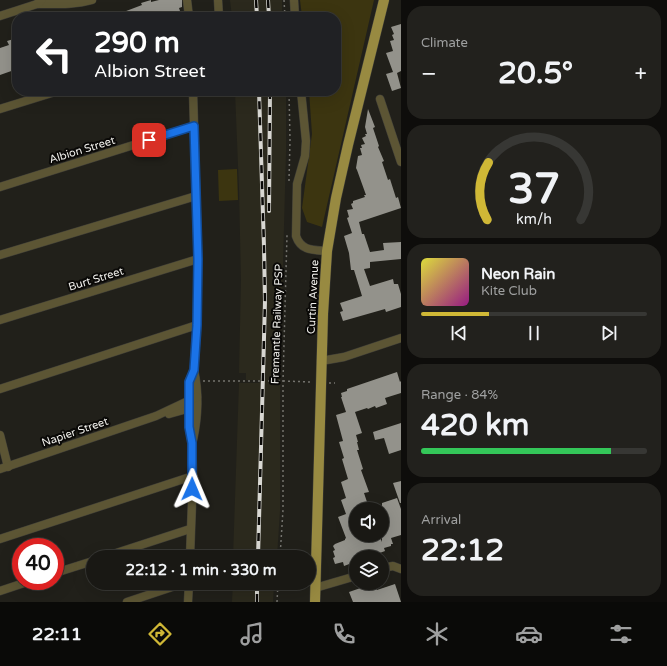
<!DOCTYPE html>
<html lang="en">
<head>
<meta charset="utf-8">
<style>
  body { margin:0; font-family:"Varela Round",sans-serif; background:#22211d; color:#f1f3f6; height:100vh; display:flex; flex-direction:column; font-size:15px; white-space:nowrap }
  * { box-sizing:border-box; margin:0 }
  p { font-size:13px; color:#9fa0a0 }
  .icon { flex:none; width:22px; height:22px; fill:none; stroke:currentColor; stroke-width:2; stroke-linecap:round; stroke-linejoin:round }
  .map { position:relative; flex:1; overflow:hidden }
  .drawer { display:flex; flex-direction:column; gap:6px; padding:6px; background:#0e0d0b; width:266px }
  .drawer>* { flex:none }
  .banner { position:absolute; left:12px; top:12px; width:329px; height:84px; border-radius:16px; box-shadow:0 4px 16px #0002,0 0 0 1px #373734; background:#202124; color:#fff; overflow:hidden }
  .buttons { position:absolute; left:349px; top:502px; display:grid; gap:8px }
  .buttons a { display:grid; place-items:center; width:40px; height:40px; border-radius:50%; background:#191814; box-shadow:0 4px 16px #0002,0 0 0 1px #373734; font-size:20px }
  .speed { position:absolute; left:12px; top:538px; display:flex; gap:8px; font-size:20px; font-weight:700; text-align:center }
  .speed>* { display:grid; place-content:center; width:52px; height:52px; border-radius:50%; background:#191814; box-shadow:0 4px 16px #0002,0 0 0 1px #373734; line-height:1 }
  .speed .limit { border:6px solid #d22; background:#fff; color:#111 }
  .pin { position:absolute; display:grid; place-items:center; width:34px; height:34px; color:#fff; margin:-17px; border-radius:8px; box-shadow:0 2px 6px #0006 }
  .me { position:absolute; width:44px; margin:-22px; rotate:1deg; stroke-linejoin:round; filter:drop-shadow(0 0 3px #0008) }
  .turn { display:flex; align-items:center; gap:14px; height:84px; padding:0 16px; font-size:18px }
  .turn .icon { width:52px; height:52px; stroke-width:2.5 }
  .turn b { display:block; font-size:28px; line-height:34px }
  .big { font-size:30px; font-weight:700; line-height:1.1 }
  .drawer .tile { flex:1; display:flex; flex-direction:column; justify-content:center; gap:6px; min-width:0; padding:0 14px; border-radius:16px; background:#22211d }
  .drawer .dial { align-items:center; gap:0 }
  .dial svg { height:104px; overflow:visible; fill:none; stroke:#373734; stroke-width:7; stroke-linecap:round; text-anchor:middle }
  .dial text { fill:#f1f3f6; stroke:none }
  .song { display:flex; align-items:center; gap:12px }
  .cover { width:48px; height:48px; border-radius:6px; background:linear-gradient(135deg,hsl(60 70% 55%),hsl(310 70% 35%)) }
  .played { height:4px; border-radius:2px; background:linear-gradient(90deg,#d0b836 30%,#373734 30%) }
  .keys { display:flex; justify-content:space-around; direction:ltr }
  .heat { display:flex; justify-content:space-between; align-items:center; font-size:22px; direction:ltr }
  .charge { height:6px; border-radius:3px; background:linear-gradient(90deg,#34c759 84%,#373734 0) }
  .trip { position:absolute; left:86px; top:550px; width:230px; height:40px; border-radius:20px; background:#191814; box-shadow:0 4px 16px #0002,0 0 0 1px #373734; font-weight:700; line-height:40px; text-align:center }
  .tabs { display:flex; height:64px; justify-content:space-around; align-items:center; background:#0a0a08; color:#9fa0a0 }
  .tabs .icon { width:28px; height:28px }
  .tabs .selected { color:#d0b836 }
  .tabs b { font-size:18px; color:#f1f3f6 }
  main { display:flex; flex:1; min-height:0 }
  .map>svg:first-child { display:block }
  .built { fill:#2b291d }
  .green { fill:#3c3510 }
  .building { fill:#93928b }
  .lines { fill:none; stroke-linecap:round; stroke-linejoin:round }
  .minor-casing { stroke:#3e3d37; stroke-width:9 }
  .major-casing { stroke:#3e3d37; stroke-width:11 }
  .path { stroke:#74736e; stroke-width:1.5; stroke-dasharray:2 3; stroke-linecap:butt }
  .minor { stroke:#5c5534; stroke-width:8 }
  .major { stroke:#988a41; stroke-width:10 }
  .rail-casing { stroke:#d8d7d2; stroke-width:4 }
  .rail { stroke:#0a0907; stroke-width:2.5; stroke-dasharray:8; stroke-linecap:butt }
  .route-casing { stroke:#114b97; stroke-width:10 }
  .route { stroke:#1a73e8; stroke-width:7 }
  .labels { text-anchor:middle; dominant-baseline:central; stroke-width:4; stroke-linejoin:round; paint-order:stroke }
  .street-label { font-size:11px; fill:#f1f0ec; stroke:#0a0907 }
</style>
</head>
<body>
<main>
<div class="map">
<svg width="401" height="602" viewBox="0 0 401 602">
  <rect width="100%" height="100%" fill="#21201a"/>
  <g class="built">
    <polygon points="230,0 282,0 282,17 232,17"/>
    <polygon points="235,91 286,91 286,152 280,375 280,511 277,557 233,557 239,383 259,383 260,381 259,380 246,380 246,373 239,373 241,280 239,190"/>
    <polygon points="233,583 274,583 273,602 232,602"/>
  </g>
  <g class="green">
    <polygon points="300,0 374,0 322,227 307,222 302,208 312,134 309,91 336,91 336,17 302,17"/>
    <polygon points="237,169 238,200 219,201 218,170"/>
  </g>
  <g class="building">
    <polygon points="151,0 151,2 159,0 182,0 182,7 179,8 182,17 113,17 113,16 142,5 141,3"/>
    <polygon points="401,24 401,71 397,73 401,88 392,91 386,74 393,72 386,53 393,51 390,41 394,40 392,35 394,34 391,27"/>
    <polygon points="17,38 17,69 0,75 0,48 9,45 7,41"/>
    <polygon points="368,109 375,127 373,128 379,146 378,147 384,161 382,162 388,180 390,179 396,198 398,197 401,208 359,222 362,234 364,234 370,252 384,250 383,243 401,242 401,259 370,262 370,268 364,269 370,286 393,279 394,284 398,284 401,294 401,307 386,312 385,309 343,321 340,312 343,311 340,303 362,296 354,270 351,270 349,253 344,236 352,233 347,218 349,217 347,210 353,209 351,204 353,203 353,201 365,197 364,195 366,195 357,170 356,168 358,156 362,155 360,148 362,148 361,145 365,144 362,138 366,136 365,134 367,134 365,127"/>
    <polygon points="397,372 400,382 401,381 401,393 385,398 387,404 376,408 375,406 368,409 367,408 355,412 362,433 356,435 358,442 357,442 359,450 357,450 363,469 361,470 369,492 364,493 368,505 363,507 364,509 356,509 356,535 379,535 382,542 382,503 397,498 401,509 401,535 391,538 393,544 391,544 391,546 384,548 385,551 369,557 356,557 356,558 351,560 352,563 344,566 343,562 335,564 333,558 335,557 333,551 335,550 333,546 335,544 345,540 345,539 346,538 338,517 346,514 341,500 346,498 341,482 348,479 342,459 344,458 339,442 343,441 336,415 346,412 341,397 342,397 341,393 347,391 347,389"/>
    <polygon points="401,423 401,450 389,454 384,438 375,440 373,432"/>
    <polygon points="401,481 401,503 400,503 393,483"/>
    <polygon points="375,583 377,590 395,584 401,602 353,602 349,592"/>
  </g>
  <g class="lines">
    <g class="minor-casing">
      <g id="minor">
        <polyline points="187,0 189,17"/>
        <polyline points="218,0 219,17"/>
        <polyline points="294,0 295,17"/>
        <path d="M37,4C55,4 75,5 92,0"/>
        <polyline points="0,16 37,4 41,1"/>
        <path d="M301,91L306,141L305,156L297,184L296,236C301,251 313,250 327,251"/>
        <polyline points="380,99 401,162"/>
        <polyline points="0,109 58,91"/>
        <polyline points="0,187 194,126"/>
        <polyline points="0,255 196,196"/>
        <polyline points="0,320 198,259"/>
        <polyline points="321,361 344,357 401,338"/>
        <polyline points="0,389 197,325"/>
        <polyline points="169,414 194,407"/>
        <polyline points="0,435 8,467"/>
        <path d="M193,440C198,417 199,393 194,370"/>
        <polyline points="0,469 156,416 190,400 197,397"/>
        <polyline points="0,539 193,476"/>
        <polyline points="104,557 190,529"/>
        <polyline points="190,557 193,476 192,443 189,427 189,381 194,370 197,325 198,259 193,91"/>
        <polyline points="382,568 393,566 401,569"/>
        <polyline points="55,573 93,561"/>
        <polyline points="315,588 356,576"/>
        <polyline points="0,591 30,581"/>
        <polyline points="127,602 184,583"/>
        <polyline points="188,602 189,583"/>
      </g>
    </g>
    <g class="major-casing">
      <polyline id="major" points="315,602 323,314 327,251 336,198 348,145 384,0"/>
    </g>
    <g class="path">
      <polyline points="284,0 285,17"/>
      <polyline points="289,181 290,140 289,91"/>
      <polyline points="203,381 283,381 311,382"/>
      <polyline points="329,383 335,383"/>
      <polyline points="280,557 283,510 283,381 287,235"/>
      <polyline points="277,602 278,583"/>
    </g>
    <use href="#minor" class="minor"/>
    <use href="#major" class="major"/>
    <g class="rail-casing">
      <g id="rail">
        <polyline points="256,0 257,17"/>
        <polyline points="268,0 269,17"/>
        <polyline points="269,211 270,91"/>
        <polyline points="258,557 265,301 264,247 259,91"/>
        <polyline points="257,602 257,583"/>
      </g>
    </g>
    <use href="#rail" class="rail"/>
  </g>
  <g class="lines">
    <g class="route-casing">
      <polyline id="route" points="149,140 194,126 198,259 197,325 194,370 189,382 189,427 192,443 192,489"/>
    </g>
    <use href="#route" class="route"/>
  </g>
  <g class="labels">
    <g class="street-label">
      <text transform="translate(82 150) rotate(-17)">Albion Street</text>
      <text transform="translate(96 279) rotate(-17)">Burt Street</text>
      <text transform="translate(313 297) rotate(-87)">Curtin Avenue</text>
      <text transform="translate(277 324) rotate(-88)">Fremantle Railway PSP</text>
      <text transform="translate(75 432) rotate(-19)">Napier Street</text>
    </g>
  </g>
</svg>
<div class="buttons">
<a><svg class="icon" aria-label="sound" viewBox="0 0 24 24"><path d="M4 9h4l5-4v14l-5-4H4zM17 9q2 3 0 6"/></svg></a>
<a><svg class="icon" aria-label="layers" viewBox="0 0 24 24"><path d="M12 4l9 5-9 5-9-5zM3 14l9 5 9-5"/></svg></a>
</div>
<div class="speed"><div class="limit">40</div></div>
<div class="pin" style="left:149px;top:140px;background:#d93025"><svg class="icon" aria-label="arrive" viewBox="0 0 24 24"><path d="M6 21V4h12l-3 4 3 4H6"/></svg></div>
<svg class="me" style="left:192px;top:489px" viewBox="-20 -20 40 40"><path d="M0-17L14 15 0 8-14 15z" fill="#1a73e8" stroke="#fff" stroke-width="4"/></svg>
<div class="trip">22:12 · 1 min · 330 m</div>
<div class="banner">
<div class="turn"><svg class="icon" aria-label="left" viewBox="0 0 24 24"><path d="M17 20v-9H6M10 6l-5 5 5 5"/></svg><div><b>290 m</b>Albion Street</div></div>
</div>
</div>
<section class="drawer">
<div class="tile"><p>Climate</p>
<div class="heat"><a>−</a><b class="big">20.5°</b><a>+</a></div>
</div>
<div class="tile dial"><svg viewBox="0 0 100 80">
<path d="M14 69A42 42 0 1 1 86 69"/>
<path d="M14 69A42 42 0 0 1 15 25" stroke="#d0b836"/>
<text x="50" y="56" font-size="32" font-weight="700">37</text>
<text x="50" y="72" font-size="11">km/h</text>
</svg></div>
<div class="tile">
<div class="song"><i class="cover"></i><div><b>Neon Rain</b><p>Kite Club</p></div></div>
<div class="played"></div>
<div class="keys"><svg class="icon" aria-label="previous" viewBox="0 0 24 24"><path d="M18 5L8 12l10 7zM5 5v14"/></svg><svg class="icon" aria-label="pause" viewBox="0 0 24 24"><path d="M8 5v14M16 5v14"/></svg><svg class="icon" aria-label="next" viewBox="0 0 24 24"><path d="M6 5l10 7-10 7zM19 5v14"/></svg></div>
</div>
<div class="tile"><p>Range · 84%</p><b class="big">420 km</b><div class="charge"></div></div>
<div class="tile"><p>Arrival</p><b class="big">22:12</b></div>
</section>
</main>
<nav class="tabs">
<b>22:11</b>
<svg class="icon selected" aria-label="directions" viewBox="0 0 24 24"><path d="M12 3l9 9-9 9-9-9zM9 14v-3h6M13 9l2 2-2 2"/></svg>
<svg class="icon" aria-label="music" viewBox="0 0 24 24"><path d="M9 18V5l10-2v13"/><circle cx="6" cy="18" r="3"/><circle cx="16" cy="16" r="3"/></svg>
<svg class="icon" aria-label="phone" viewBox="0 0 24 24"><path d="M5 4h4l2 5-3 2q2 4 5 5l2-3 5 2v4C11 20 4 13 5 4z"/></svg>
<svg class="icon" aria-label="climate" viewBox="0 0 24 24"><path d="M12 3v18M4 7l16 10M4 17L20 7"/></svg>
<svg class="icon" aria-label="car" viewBox="0 0 24 24"><path d="M5 17H2v-5l4-1 3-4h7l3 4 3 1v5h-3M9 17h6M6 11h13"/><circle cx="7" cy="17" r="2"/><circle cx="17" cy="17" r="2"/></svg>
<svg class="icon" aria-label="filters" viewBox="0 0 24 24"><path d="M4 7h16M4 17h16"/><circle cx="9" cy="7" r="2"/><circle cx="15" cy="17" r="2"/></svg>
</nav>
</body>
</html>
